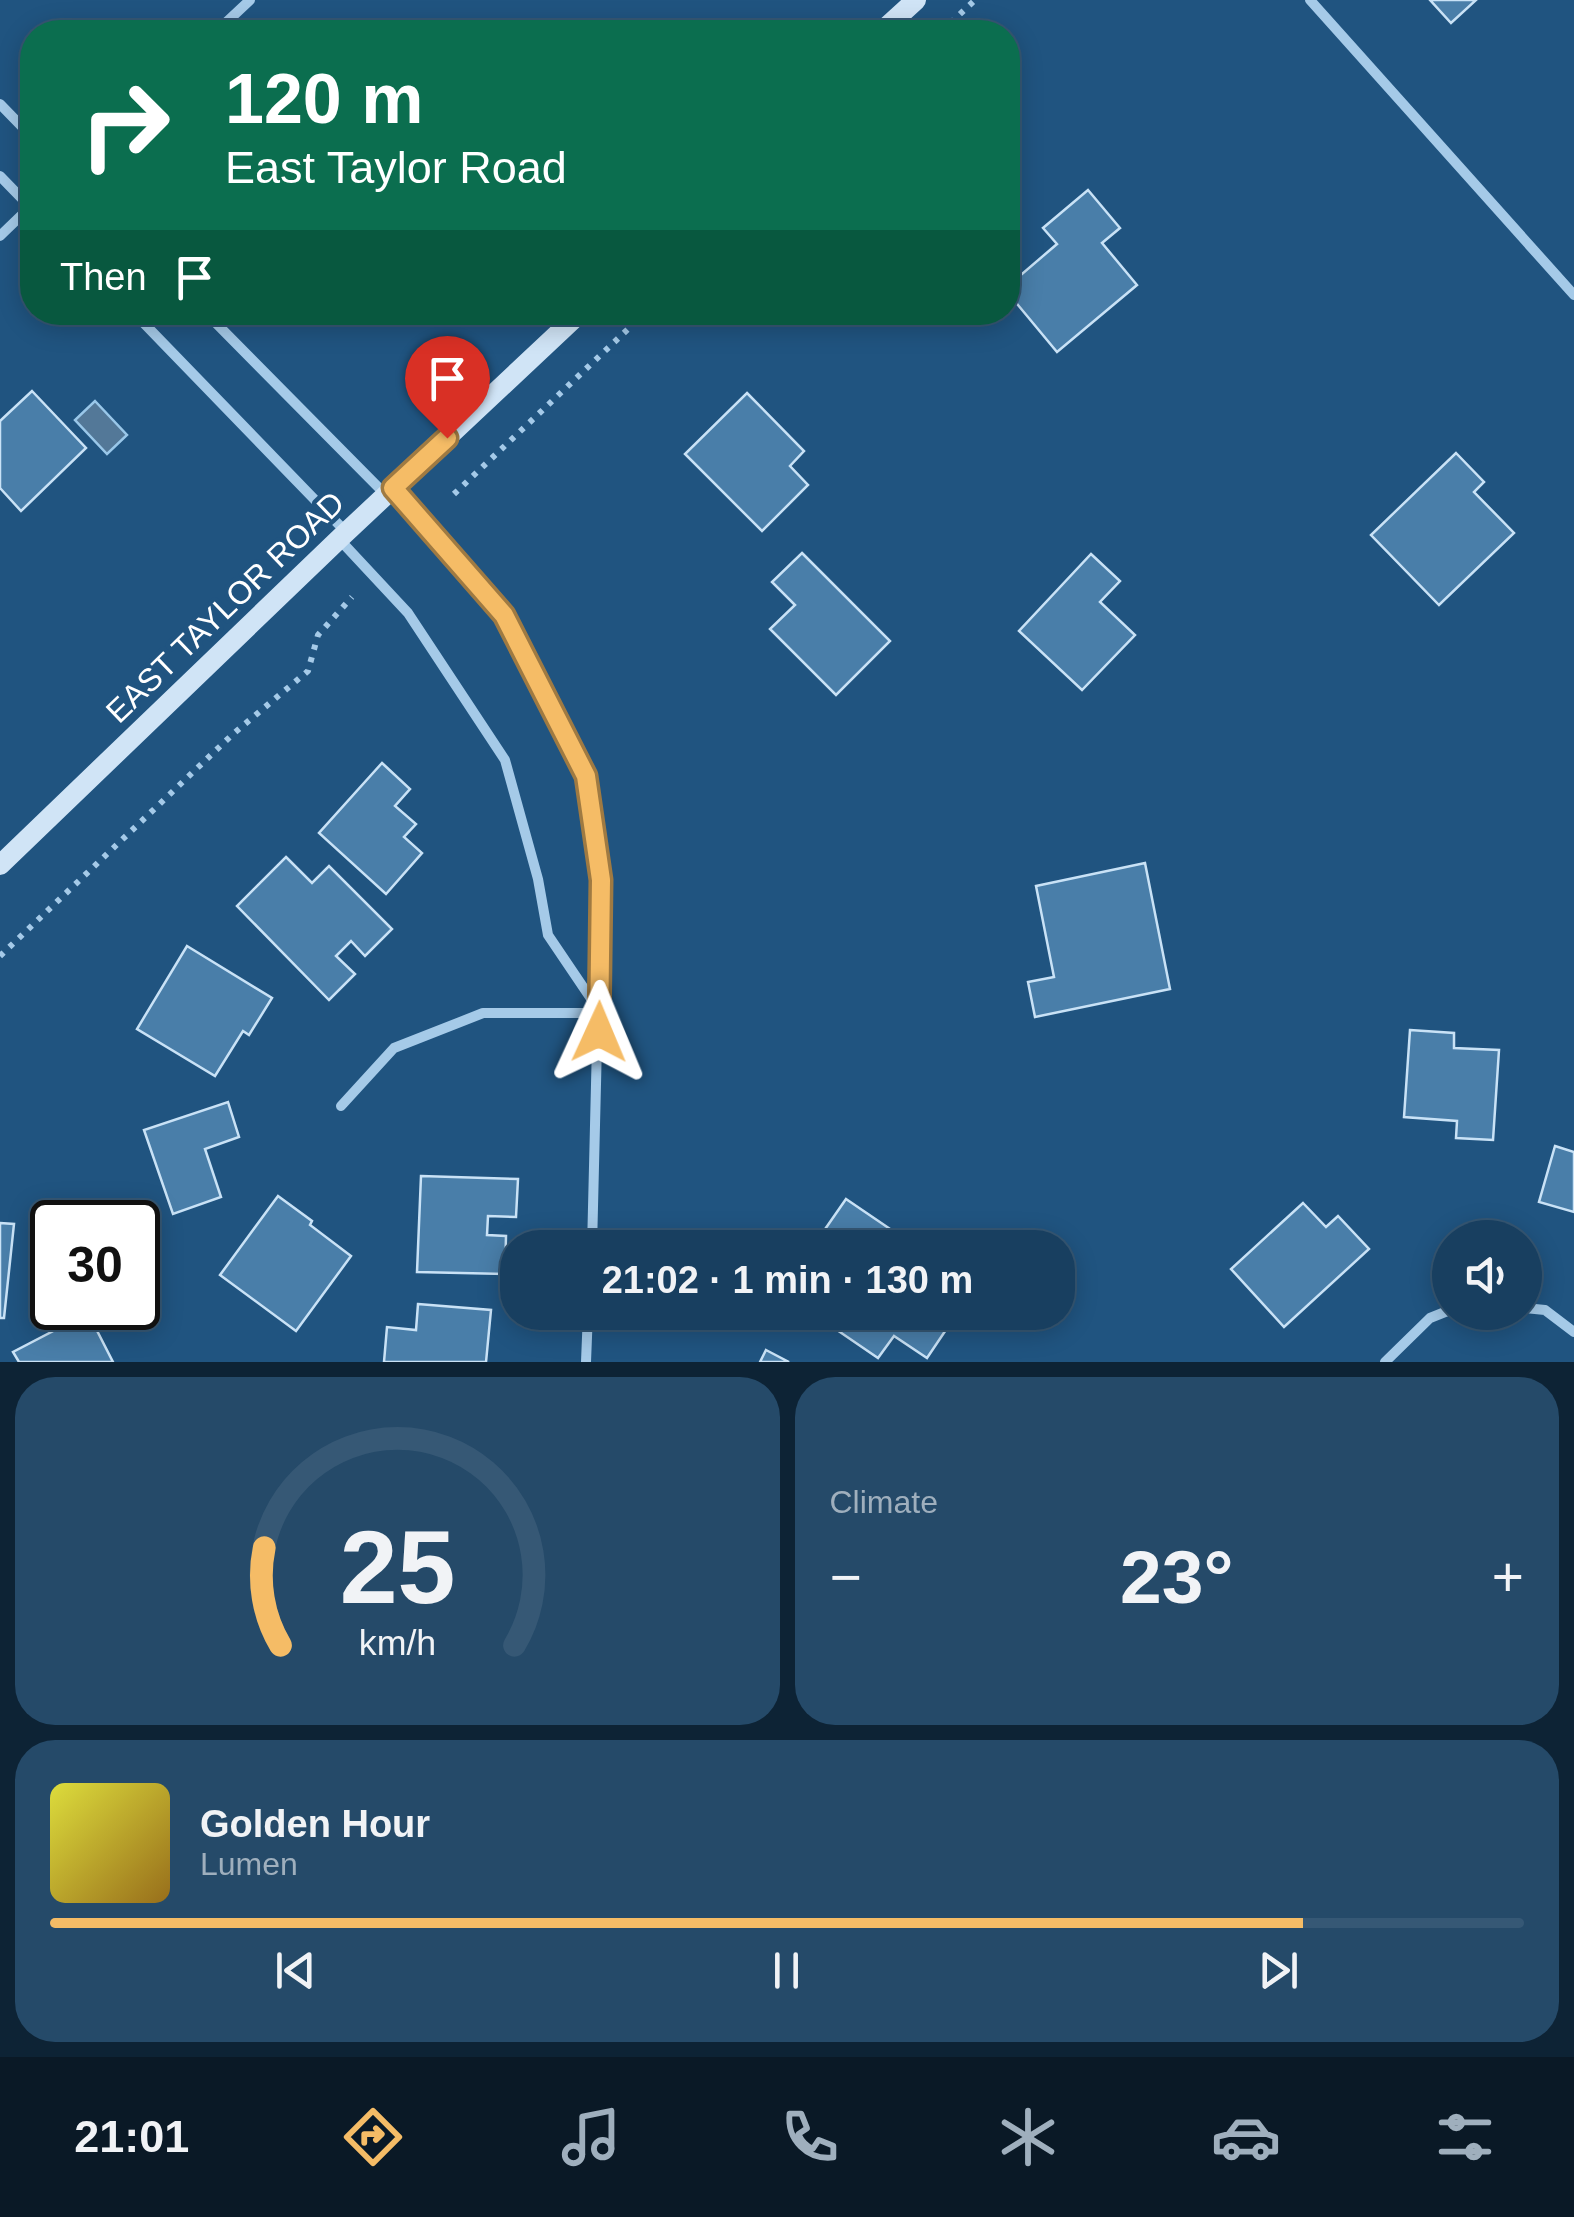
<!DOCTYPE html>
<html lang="en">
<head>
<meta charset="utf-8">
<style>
  body { margin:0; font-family:Arial,sans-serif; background:#254a69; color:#f1f3f6; height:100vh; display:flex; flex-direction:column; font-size:38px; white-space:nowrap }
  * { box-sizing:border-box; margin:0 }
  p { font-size:32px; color:#9fafbd }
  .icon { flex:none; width:55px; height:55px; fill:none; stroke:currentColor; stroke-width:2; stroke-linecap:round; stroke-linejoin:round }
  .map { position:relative; height:1362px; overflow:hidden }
  .panel { display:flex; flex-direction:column; gap:15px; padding:15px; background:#0d2335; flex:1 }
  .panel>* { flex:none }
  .banner { position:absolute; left:20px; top:20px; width:1000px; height:305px; border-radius:40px; box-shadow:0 5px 25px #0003,0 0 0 2px #365875; background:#0b6e4f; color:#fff; overflow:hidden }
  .tools { position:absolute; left:1432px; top:1220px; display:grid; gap:20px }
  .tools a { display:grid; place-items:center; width:110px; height:110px; border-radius:50%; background:#183f60; box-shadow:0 5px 25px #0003,0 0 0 2px #365875; font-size:50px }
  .speed { position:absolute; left:30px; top:1200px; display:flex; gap:20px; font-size:50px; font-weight:700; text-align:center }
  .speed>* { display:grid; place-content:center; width:130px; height:130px; border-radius:50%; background:#183f60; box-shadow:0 5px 25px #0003,0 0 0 2px #365875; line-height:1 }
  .speed .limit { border:5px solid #111; border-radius:15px; background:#fff; color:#111 }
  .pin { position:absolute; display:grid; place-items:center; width:85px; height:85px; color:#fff; margin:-102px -42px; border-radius:50% 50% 50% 0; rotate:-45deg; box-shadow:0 0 10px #0007 }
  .pin .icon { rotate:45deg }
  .me { position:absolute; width:110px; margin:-55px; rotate:1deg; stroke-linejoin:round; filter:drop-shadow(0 0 8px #0008) }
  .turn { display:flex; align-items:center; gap:35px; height:210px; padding:0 40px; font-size:45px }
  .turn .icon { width:130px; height:130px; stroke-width:2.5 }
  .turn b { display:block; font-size:70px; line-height:85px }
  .then { display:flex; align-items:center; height:95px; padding:0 40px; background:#0003; gap:20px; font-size:38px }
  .big { font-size:75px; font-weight:600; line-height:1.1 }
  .panel .widget { flex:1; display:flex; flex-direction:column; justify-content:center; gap:15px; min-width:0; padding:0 35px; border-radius:40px; background:#254a69 }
  .panel .dial { align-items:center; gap:0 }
  .dial svg { height:260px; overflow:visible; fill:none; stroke:#365875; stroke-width:7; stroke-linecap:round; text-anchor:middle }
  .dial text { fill:#f1f3f6; stroke:none }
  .song { display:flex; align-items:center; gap:30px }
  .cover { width:120px; height:120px; border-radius:15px; background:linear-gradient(135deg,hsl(60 70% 55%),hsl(40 70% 35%)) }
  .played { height:10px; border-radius:5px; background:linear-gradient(90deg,#f5bc66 85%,#365875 85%) }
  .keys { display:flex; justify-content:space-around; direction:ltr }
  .heat { display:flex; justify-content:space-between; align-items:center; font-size:55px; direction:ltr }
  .panel .tiles { flex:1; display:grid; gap:15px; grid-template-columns:1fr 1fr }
  .widget:last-child { grid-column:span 2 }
  .trip { position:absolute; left:500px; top:1230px; width:575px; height:100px; border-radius:40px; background:#183f60; box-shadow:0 5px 25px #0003,0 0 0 2px #365875; font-weight:600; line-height:100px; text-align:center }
  .tab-bar { display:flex; height:160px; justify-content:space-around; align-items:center; background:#0a1926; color:#9fafbd }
  .tab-bar .icon { width:70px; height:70px }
  .tab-bar .active { color:#f5bc66 }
  .tab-bar b { font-size:45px; color:#f1f3f6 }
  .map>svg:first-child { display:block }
  .water { fill:#537898; stroke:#99c7e9; stroke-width:2.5 }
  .building { fill:#497ea9; stroke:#c9e2f6; stroke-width:2.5 }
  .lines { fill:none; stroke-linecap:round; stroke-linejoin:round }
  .path { stroke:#a5cae8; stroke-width:6; stroke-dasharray:5 8; stroke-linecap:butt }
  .minor { stroke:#a5cae8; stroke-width:10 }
  .secondary { stroke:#d0e4f6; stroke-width:20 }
  .route-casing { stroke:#9f7a42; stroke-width:25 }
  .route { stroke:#f5bc66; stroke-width:18 }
  .labels { text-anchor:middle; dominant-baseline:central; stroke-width:9; stroke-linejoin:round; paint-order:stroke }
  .street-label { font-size:32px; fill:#fff; stroke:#205480 }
</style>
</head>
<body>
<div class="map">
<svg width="1574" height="1362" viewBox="0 0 1574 1362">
  <rect width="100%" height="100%" fill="#205480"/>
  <polygon class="water" points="95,401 127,435 107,454 75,420"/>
  <g class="building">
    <polygon points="1430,0 1476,0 1451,23"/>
    <polygon points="1088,190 1120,228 1102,243 1137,285 1057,352 1008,293 1008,286 1057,244 1043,228"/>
    <polygon points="32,391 86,448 21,511 0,488 0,421"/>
    <polygon points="747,393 804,451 790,466 808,485 762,531 685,454"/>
    <polygon points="1456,453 1484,482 1474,492 1514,533 1439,605 1371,535"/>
    <polygon points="802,553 890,641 836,695 770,629 795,605 772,582"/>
    <polygon points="1091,554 1120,581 1100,602 1135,635 1082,690 1019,631"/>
    <polygon points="382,763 410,789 395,806 416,824 404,837 422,853 386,894 319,833"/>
    <polygon points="286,857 312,883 329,866 392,929 365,956 351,941 336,956 355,974 329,1000 237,906"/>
    <polygon points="1145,863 1170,989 1035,1017 1028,982 1054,977 1036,886"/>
    <polygon points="187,946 272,998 249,1035 243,1031 215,1076 137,1029"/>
    <polygon points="1410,1030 1454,1033 1454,1048 1499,1050 1493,1140 1456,1138 1457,1121 1404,1117"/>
    <polygon points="228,1102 239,1137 205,1149 221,1197 173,1214 144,1130"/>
    <polygon points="1555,1146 1574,1152 1574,1212 1539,1202"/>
    <polygon points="421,1176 518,1179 516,1217 488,1216 487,1235 506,1236 505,1274 417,1272"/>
    <polygon points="278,1196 312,1221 310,1225 351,1256 296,1331 220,1275"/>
    <polygon points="846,1199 918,1248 840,1248 821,1235"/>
    <polygon points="1303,1203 1326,1227 1338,1216 1369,1249 1284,1327 1231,1269"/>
    <polygon points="0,1223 14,1224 4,1318 0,1318"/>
    <polygon points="418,1304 491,1310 486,1362 384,1362 387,1327 416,1330"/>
    <polygon points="817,1312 958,1312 927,1358 894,1336 878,1358 815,1315"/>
    <polygon points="88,1313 113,1362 19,1362 13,1352"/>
    <polygon points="766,1350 789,1362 760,1362"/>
  </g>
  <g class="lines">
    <g class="path">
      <polyline points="941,32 975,0"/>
      <polyline points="454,494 646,312"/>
      <polyline points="0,956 233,734 308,671 318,635 352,597"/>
    </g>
    <g class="minor">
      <polyline points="1310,0 1574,295"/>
      <polyline points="216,32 250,0"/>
      <polyline points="0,104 32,137"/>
      <polyline points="0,176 32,209"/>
      <polyline points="0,236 32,205"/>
      <polyline points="133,312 346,532"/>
      <polyline points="205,312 386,495"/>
      <polyline points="393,488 504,615 587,776 601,880 592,1248"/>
      <polyline points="339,539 408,613 505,760 538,879 548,935 600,1012"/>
      <polyline points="341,1106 394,1048 483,1013 600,1013"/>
      <polyline points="1525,1308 1545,1310 1574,1332"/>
      <polyline points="586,1362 588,1312"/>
      <polyline points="1385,1362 1430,1318 1450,1310"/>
    </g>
    <g class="secondary">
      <polyline points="881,32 916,0"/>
      <polyline points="0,865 339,539 581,312"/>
    </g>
  </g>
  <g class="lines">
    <g class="route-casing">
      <polyline id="route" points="447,438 393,488 504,615 586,776 601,880 599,1032"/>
    </g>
    <use href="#route" class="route"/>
  </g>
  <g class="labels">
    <g class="street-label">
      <text transform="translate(225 607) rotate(-44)">EAST TAYLOR ROAD</text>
    </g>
  </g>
</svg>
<div class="tools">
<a><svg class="icon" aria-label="sound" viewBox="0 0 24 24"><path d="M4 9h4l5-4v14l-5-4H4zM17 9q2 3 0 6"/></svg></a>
</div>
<div class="speed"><div class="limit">30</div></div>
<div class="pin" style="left:447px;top:438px;background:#d93025"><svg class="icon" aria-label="arrive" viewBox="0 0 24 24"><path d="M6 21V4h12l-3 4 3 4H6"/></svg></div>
<svg class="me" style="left:599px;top:1032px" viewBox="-20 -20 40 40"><path d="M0-17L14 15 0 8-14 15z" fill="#f5bc66" stroke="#fff" stroke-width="4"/></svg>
<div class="trip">21:02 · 1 min · 130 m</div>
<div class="banner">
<div class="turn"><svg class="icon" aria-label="right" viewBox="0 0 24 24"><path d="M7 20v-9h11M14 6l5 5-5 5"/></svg><div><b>120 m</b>East Taylor Road</div></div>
<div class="then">Then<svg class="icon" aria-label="arrive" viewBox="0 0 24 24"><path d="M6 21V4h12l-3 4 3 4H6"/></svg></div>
</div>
</div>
<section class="panel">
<div class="tiles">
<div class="widget dial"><svg viewBox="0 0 100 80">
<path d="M14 69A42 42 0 1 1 86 69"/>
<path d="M14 69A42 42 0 0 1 9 39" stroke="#f5bc66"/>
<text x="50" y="56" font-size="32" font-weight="700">25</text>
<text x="50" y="72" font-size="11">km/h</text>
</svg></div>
<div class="widget"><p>Climate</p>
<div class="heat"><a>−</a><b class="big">23°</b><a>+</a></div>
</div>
<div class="widget">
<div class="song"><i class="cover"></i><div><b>Golden Hour</b><p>Lumen</p></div></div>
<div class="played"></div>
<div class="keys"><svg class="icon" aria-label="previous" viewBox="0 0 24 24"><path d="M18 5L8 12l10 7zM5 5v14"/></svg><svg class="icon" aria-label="pause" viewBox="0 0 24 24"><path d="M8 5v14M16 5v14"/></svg><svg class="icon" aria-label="next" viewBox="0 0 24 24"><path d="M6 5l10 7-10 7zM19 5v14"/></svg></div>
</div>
</div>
</section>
<nav class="tab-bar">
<b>21:01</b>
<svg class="icon active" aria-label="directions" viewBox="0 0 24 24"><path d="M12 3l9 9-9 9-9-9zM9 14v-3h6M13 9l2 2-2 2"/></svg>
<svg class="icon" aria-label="music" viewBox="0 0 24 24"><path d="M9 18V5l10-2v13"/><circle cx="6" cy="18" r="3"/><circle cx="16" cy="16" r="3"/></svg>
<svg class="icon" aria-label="phone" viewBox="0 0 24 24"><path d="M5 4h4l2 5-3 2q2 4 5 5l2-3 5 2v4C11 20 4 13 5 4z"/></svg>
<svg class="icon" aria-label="climate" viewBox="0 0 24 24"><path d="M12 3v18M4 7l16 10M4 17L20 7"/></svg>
<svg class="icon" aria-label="car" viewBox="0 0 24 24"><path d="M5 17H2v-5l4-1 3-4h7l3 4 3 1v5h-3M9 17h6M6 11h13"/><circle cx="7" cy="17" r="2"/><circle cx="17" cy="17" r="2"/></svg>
<svg class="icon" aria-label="filters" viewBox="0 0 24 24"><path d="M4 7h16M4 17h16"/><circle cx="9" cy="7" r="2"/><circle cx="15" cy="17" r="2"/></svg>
</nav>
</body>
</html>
